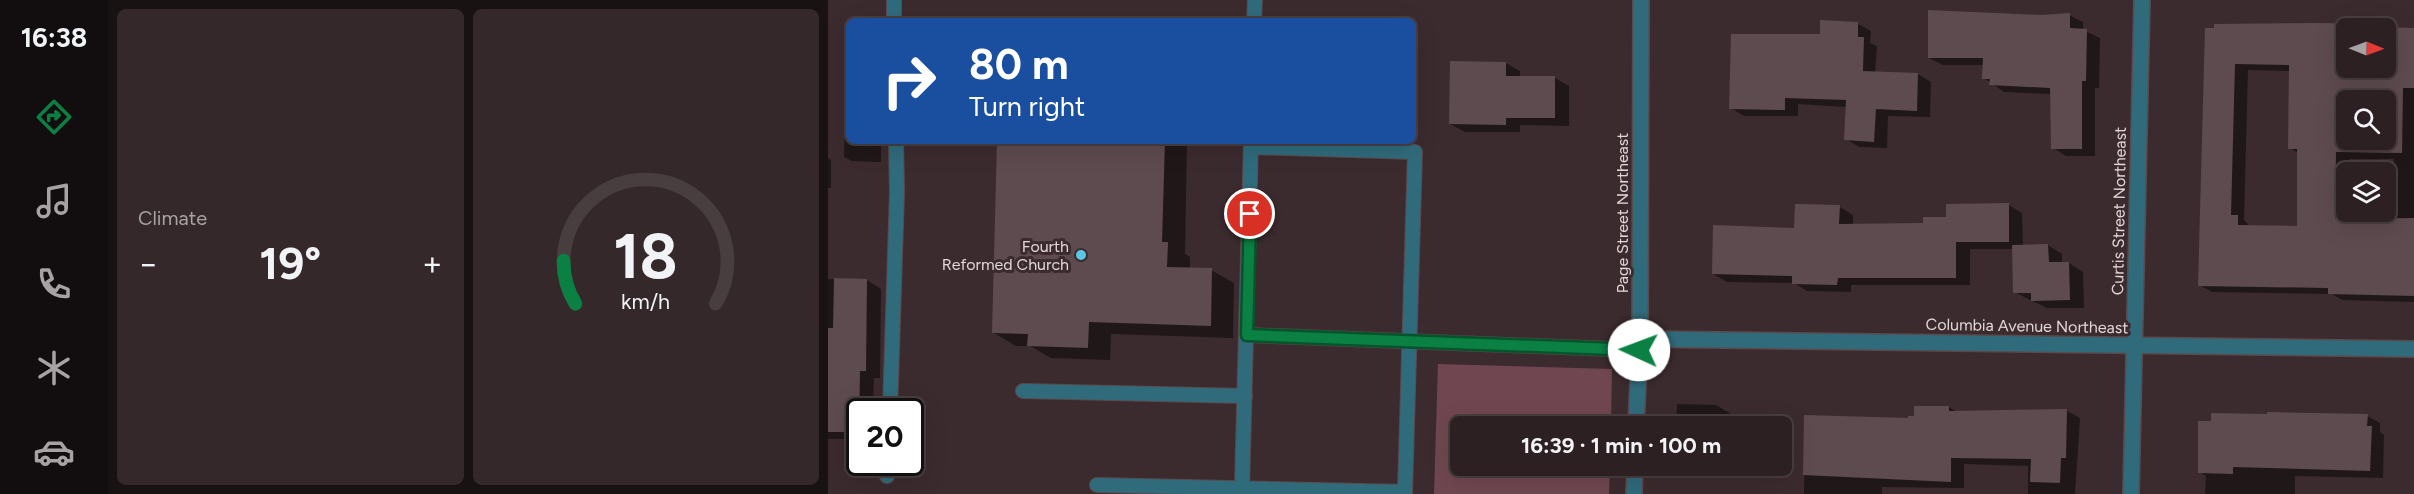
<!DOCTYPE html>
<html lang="en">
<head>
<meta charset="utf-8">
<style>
  body { margin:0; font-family:Figtree,sans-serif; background:#35282a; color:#f1f3f6; height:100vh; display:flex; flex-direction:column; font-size:22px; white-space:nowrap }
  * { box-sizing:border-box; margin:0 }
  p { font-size:20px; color:#a7a3a5 }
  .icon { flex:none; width:33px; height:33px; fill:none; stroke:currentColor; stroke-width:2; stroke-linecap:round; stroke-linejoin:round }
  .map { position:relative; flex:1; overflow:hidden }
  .drawer { display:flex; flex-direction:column; gap:9px; padding:9px; background:#191213; width:720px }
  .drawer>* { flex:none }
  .guide { position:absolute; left:18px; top:18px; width:570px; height:126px; border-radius:9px; box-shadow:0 6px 24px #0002,0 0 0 2px #483e40; background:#1a4fa0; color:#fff; overflow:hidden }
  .needle { width:39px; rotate:91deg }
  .controls { position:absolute; left:1508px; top:18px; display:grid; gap:12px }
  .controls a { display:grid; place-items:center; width:60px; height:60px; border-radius:9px; background:#2d2022; box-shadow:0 6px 24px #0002,0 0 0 2px #483e40; font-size:30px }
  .speed { position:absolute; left:18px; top:398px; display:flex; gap:12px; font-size:30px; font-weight:700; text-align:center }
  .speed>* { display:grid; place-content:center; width:78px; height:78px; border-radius:50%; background:#2d2022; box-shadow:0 6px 24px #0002,0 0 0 2px #483e40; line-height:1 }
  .speed .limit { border:3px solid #111; border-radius:9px; background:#fff; color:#111 }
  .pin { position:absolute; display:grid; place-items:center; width:51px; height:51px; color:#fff; margin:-26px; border:3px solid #fff; border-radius:50%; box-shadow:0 2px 6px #0007 }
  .me { position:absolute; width:66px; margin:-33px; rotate:272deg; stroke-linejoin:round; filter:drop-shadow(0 0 4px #0008) }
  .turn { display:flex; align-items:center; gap:21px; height:126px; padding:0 24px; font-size:27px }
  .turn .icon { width:78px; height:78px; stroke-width:2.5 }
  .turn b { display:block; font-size:42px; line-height:51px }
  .big { font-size:45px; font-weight:700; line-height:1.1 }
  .drawer .tile { flex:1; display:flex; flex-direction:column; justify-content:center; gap:9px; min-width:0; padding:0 21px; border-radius:9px; background:#35282a }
  .drawer .dial { align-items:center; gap:0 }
  .dial svg { height:156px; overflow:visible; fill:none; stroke:#483e40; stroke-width:7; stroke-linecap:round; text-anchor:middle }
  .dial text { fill:#f1f3f6; stroke:none }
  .heat { display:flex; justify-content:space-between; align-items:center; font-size:33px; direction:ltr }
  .drawer .tiles { flex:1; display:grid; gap:9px; grid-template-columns:repeat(2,1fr) }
  .trip { position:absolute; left:622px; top:416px; width:342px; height:60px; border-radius:9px; background:#2d2022; box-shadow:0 6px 24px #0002,0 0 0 2px #483e40; font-weight:700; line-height:60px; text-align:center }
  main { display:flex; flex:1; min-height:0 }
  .menu { display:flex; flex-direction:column; width:108px; justify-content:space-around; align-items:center; background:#120d0e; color:#a7a3a5 }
  .menu .icon { width:42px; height:42px }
  .menu .current { color:#0b8043 }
  .menu b { font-size:27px; color:#f1f3f6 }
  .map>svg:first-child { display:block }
  .green { fill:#704750 }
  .shadow { fill:#0007; fill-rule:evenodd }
  .building { fill:#5e4b4f; fill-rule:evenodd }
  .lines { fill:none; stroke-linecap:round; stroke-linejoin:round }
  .service-casing { stroke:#5a4a4d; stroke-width:16 }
  .minor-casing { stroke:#5a4a4d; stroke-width:18 }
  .service { stroke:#306b7c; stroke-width:14 }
  .minor { stroke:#306b7c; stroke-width:15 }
  .route-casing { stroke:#07532c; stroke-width:15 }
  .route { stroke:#0b8043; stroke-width:10 }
  .poi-dot { fill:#5bc8e6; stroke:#3c2b2e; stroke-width:2 }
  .labels { text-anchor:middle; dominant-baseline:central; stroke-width:6; stroke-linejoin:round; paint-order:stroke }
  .street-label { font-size:16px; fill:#e1d6d8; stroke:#3c2b2e }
  .poi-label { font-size:16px; fill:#e1d6d8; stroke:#3c2b2e; text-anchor:end }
</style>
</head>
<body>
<main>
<nav class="menu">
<b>16:38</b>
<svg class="icon current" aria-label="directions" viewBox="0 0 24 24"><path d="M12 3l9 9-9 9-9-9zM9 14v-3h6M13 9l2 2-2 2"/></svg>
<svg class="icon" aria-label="music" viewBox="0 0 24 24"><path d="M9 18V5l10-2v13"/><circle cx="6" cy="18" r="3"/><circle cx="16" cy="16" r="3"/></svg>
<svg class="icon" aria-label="phone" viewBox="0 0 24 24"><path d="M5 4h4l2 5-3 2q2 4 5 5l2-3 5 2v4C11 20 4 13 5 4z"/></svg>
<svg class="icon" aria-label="climate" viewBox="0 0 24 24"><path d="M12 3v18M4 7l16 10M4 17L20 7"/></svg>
<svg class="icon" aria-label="car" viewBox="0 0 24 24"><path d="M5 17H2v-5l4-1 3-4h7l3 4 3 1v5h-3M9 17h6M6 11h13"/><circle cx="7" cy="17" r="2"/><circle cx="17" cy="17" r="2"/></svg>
</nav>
<section class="drawer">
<div class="tiles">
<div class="tile"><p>Climate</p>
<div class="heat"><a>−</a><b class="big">19°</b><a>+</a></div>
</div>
<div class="tile dial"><svg viewBox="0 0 100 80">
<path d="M14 69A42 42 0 1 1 86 69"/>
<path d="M14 69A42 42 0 0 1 8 47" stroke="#0b8043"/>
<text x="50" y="56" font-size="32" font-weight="700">18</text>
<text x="50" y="72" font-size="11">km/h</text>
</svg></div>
</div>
</section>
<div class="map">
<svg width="1586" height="494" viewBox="0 0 1586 494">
  <rect width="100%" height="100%" fill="#3c2b2e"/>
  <polygon class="green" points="610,364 784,369 783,426 633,426 633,465 782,465 781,494 606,494"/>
  <g class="shadow">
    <polygon points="1241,15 1255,22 1255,30 1272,38 1271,88 1267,88 1267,156 1238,156 1225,148 1224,94 1176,92 1156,78 1156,65 1115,65 1101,58 1214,16"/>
    <polygon points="994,22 1030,24 1043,31 1042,43 1049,46 1047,73 1090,74 1103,82 1102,117 1060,116 1059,148 1031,147 1018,139 1019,107 970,104 970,116 916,116 903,108 993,35"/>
    <path d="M1551,26L1556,28H1518V68H1557V29L1586,30V302L1514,300L1504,294L1384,292L1371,285L1378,29ZM1420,70L1462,71V148L1470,153V228L1423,227L1416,220ZM1518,100H1557V140H1518ZM1521,159H1566L1565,219L1520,220L1518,172H1520Z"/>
    <polygon points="623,63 678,63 692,71 692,78 727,78 741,86 741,126 692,125 692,132 637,132 622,124"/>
    <polygon points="17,125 21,125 21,141 53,141 53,162 24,161 16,157"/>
    <polygon points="170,141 359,141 357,254 362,257 362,269 383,270 406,283 405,338 283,334 282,360 223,358 202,346 188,346 166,333"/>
    <polygon points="0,158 3,160 3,188 0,188"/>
    <polygon points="1181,205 1194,213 1195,246 1220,245 1234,254 1234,263 1241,263 1255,272 1256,308 1219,308 1186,292 1185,249 1142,249 1142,285 1023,285 1023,292 979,291 966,283 899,282 885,274 1012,207 1025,215 1025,225 1097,224"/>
    <polygon points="0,279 39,280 53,289 52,378 46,378 45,411 32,411 32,439 0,439"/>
    <polygon points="849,404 888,405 903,414 902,426 848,426"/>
    <polygon points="1121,407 1129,412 1239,411 1252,418 1247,494 1200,494 1200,466 1136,464 1136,488 1054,487 1054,494 976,494 977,417 1082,420"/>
    <polygon points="1539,416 1552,423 1552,432 1556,435 1555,478 1467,476 1467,494 1377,494 1378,476 1371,472"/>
  </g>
  <g class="building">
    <polygon points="1100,10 1214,15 1242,13 1242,28 1259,29 1258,81 1254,81 1254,149 1223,149 1222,88 1161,85 1162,79 1154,79 1155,58 1100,58"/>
    <polygon points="992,20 1030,22 1030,37 1036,37 1035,71 1090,73 1089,111 1048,109 1046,142 1016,140 1018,100 957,98 957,110 901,109 903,34 992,34"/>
    <path d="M1489,23L1551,24V27L1586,28V88H1575L1574,153L1508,152L1507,219L1586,218V296L1500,294V288L1370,286L1377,28H1386V24ZM1518,28H1557V68H1518ZM1407,64L1461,65L1460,149H1469V226L1410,225V215H1403ZM1518,100H1557V140H1518Z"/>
    <polygon points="622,61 678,62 678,76 727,76 727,118 678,118 678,125 621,124"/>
    <polygon points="169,141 337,141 334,242 340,242 339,267 384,268 383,326 261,322 260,348 199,346 200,334 164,333"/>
    <polygon points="1181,203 1181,242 1128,242 1128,278 1010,278 1009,285 964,284 964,276 884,274 885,225 966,228 967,204 1012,205 1011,224 1095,223 1095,217 1118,217 1118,204"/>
    <polygon points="1220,244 1221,262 1241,262 1242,300 1203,301 1203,293 1185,293 1184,245"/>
    <polygon points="6,278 39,279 38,371 32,371 31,432 0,432 0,328 5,328"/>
    <polygon points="1086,406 1121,406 1121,411 1239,409 1238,458 1233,458 1232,483 1202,482 1203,459 1123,458 1123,482 975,475 976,415 1080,418 1080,416 1086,416"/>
    <polygon points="1439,412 1540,414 1539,426 1544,426 1542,471 1405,467 1405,474 1370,473 1370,421 1383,421 1383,413 1439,414"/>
  </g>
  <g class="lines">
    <g class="service-casing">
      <g id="service">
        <polyline points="66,0 66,21"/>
        <polyline points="426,21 427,0"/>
        <polyline points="419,335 811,350"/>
        <polyline points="195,391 417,396"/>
        <polyline points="62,411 69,192 68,141"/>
        <polyline points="59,476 60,462"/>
        <polyline points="269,485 577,492 587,152 423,147"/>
        <polyline points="414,488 423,141"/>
      </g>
    </g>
    <g class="minor-casing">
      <g id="minor">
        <polyline points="812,339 1586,349"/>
        <polyline points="808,426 812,339 813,0"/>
        <polyline points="806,494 807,465"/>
        <polyline points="1303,494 1314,0"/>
      </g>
    </g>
    <use href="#service" class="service"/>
    <use href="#minor" class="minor"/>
  </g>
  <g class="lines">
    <g class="route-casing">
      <polyline id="route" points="422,214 419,335 811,350"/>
    </g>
    <use href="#route" class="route"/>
  </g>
  <circle class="poi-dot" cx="253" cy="255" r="6"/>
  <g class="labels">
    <g class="street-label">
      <text transform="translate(1291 211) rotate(-89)">Curtis Street Northeast</text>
      <text transform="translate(794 213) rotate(-90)">Page Street Northeast</text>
      <text transform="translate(1199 326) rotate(1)">Columbia Avenue Northeast</text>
    </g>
    <g class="poi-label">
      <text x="241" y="246">Fourth<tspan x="241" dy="18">Reformed Church</tspan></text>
    </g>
  </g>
</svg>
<div class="controls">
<a><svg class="needle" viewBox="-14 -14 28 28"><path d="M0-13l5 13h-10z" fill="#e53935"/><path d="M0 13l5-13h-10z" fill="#a7a3a5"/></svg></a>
<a><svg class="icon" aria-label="search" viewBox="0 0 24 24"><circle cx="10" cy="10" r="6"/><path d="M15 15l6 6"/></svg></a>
<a><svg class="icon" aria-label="layers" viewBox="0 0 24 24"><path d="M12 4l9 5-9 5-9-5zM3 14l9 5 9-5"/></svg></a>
</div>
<div class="speed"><div class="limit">20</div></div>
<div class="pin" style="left:422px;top:214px;background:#d93025"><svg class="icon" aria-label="arrive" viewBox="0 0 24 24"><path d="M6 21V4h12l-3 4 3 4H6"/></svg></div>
<svg class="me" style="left:811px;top:350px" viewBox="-20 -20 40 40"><circle r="19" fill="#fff"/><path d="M0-13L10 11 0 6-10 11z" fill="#0b8043"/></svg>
<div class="trip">16:39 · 1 min · 100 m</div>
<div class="guide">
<div class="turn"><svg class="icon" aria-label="right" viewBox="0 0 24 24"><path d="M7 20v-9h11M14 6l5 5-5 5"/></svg><div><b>80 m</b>Turn right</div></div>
</div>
</div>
</main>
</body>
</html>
